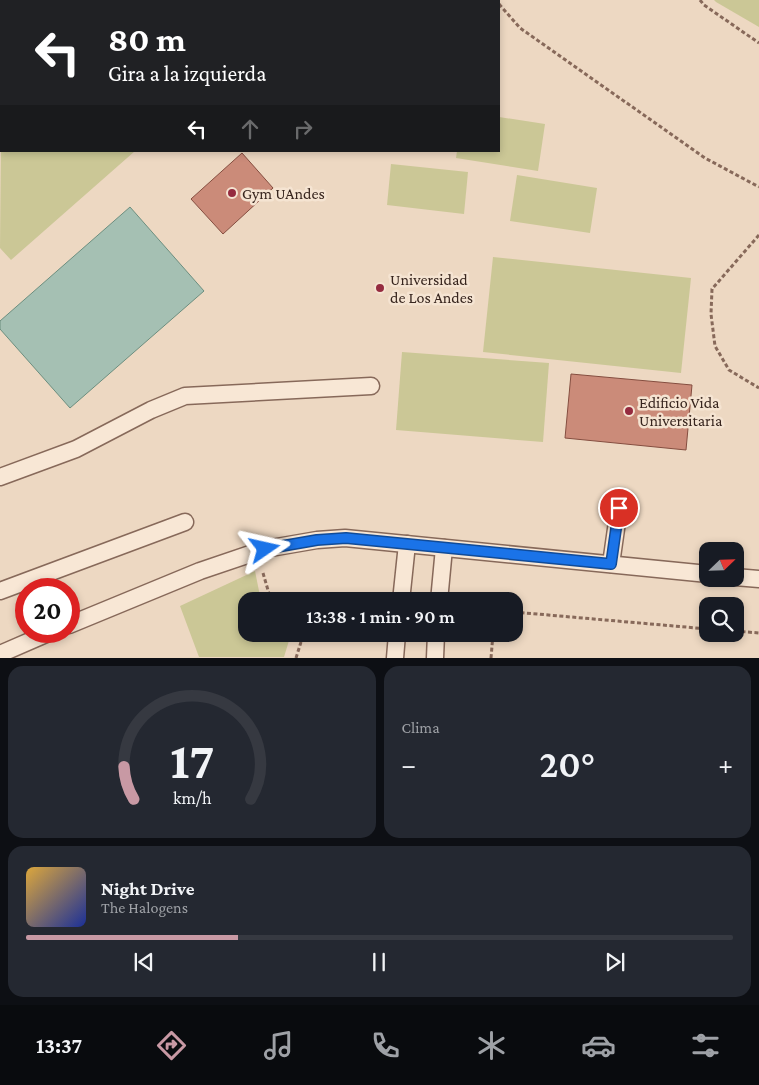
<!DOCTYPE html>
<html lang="es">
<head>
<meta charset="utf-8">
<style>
  body { margin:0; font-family:"Crimson Pro",serif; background:#242831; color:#f1f3f6; height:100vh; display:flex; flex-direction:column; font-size:19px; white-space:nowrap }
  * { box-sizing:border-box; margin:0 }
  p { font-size:16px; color:#9ea1a6 }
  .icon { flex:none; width:28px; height:28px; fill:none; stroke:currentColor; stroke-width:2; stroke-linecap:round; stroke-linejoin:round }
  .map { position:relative; height:658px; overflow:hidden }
  .panel { display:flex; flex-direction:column; gap:8px; padding:8px; background:#0d0f14; flex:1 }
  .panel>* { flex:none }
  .top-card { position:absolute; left:0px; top:0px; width:500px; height:152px; box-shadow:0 2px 8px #0003; background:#202124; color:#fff; overflow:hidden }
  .needle { width:32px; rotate:67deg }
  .buttons { position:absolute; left:699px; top:542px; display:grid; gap:10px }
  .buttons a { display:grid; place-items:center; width:45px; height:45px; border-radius:10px; background:#171b24; box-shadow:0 2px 8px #0003; font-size:25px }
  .speed { position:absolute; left:15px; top:578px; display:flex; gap:10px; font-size:25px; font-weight:700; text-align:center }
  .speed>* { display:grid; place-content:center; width:65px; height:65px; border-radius:50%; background:#171b24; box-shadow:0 2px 8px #0003; line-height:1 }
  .speed .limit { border:8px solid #d22; background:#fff; color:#111 }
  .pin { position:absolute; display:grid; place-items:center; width:42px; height:42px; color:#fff; margin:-21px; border:2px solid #fff; border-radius:50%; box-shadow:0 1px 5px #0007 }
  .me { position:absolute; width:55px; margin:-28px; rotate:79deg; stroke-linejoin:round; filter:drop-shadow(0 0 4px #0008) }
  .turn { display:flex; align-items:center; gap:18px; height:105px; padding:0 25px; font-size:22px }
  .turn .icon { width:65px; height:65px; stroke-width:2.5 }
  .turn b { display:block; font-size:35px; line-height:42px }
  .lanes { display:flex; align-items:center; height:48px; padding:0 25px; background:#0003; justify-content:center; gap:25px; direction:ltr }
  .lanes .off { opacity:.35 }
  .big { font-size:38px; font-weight:600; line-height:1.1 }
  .panel .card { flex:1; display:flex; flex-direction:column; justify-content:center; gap:8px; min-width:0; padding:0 18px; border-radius:15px; background:#242831 }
  .panel .dial { align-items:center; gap:0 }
  .dial svg { height:130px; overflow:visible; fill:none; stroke:#363941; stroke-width:7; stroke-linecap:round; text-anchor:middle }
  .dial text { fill:#f1f3f6; stroke:none }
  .song { display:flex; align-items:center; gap:15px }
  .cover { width:60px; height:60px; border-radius:8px; background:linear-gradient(135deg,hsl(40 70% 55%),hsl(230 70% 35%)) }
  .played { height:5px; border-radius:2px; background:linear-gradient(90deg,#c899a4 30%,#363941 30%) }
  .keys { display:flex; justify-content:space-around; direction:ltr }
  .heat { display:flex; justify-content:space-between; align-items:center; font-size:28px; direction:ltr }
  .panel .tiles { flex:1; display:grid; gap:8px; grid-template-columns:1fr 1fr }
  .card:last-child { grid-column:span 2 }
  .trip { position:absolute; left:238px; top:592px; width:285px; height:50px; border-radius:15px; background:#171b24; box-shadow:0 2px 8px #0003; font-weight:600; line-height:50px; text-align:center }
  .tab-bar { display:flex; height:80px; justify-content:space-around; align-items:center; background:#090b0e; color:#9ea1a6 }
  .tab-bar .icon { width:35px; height:35px }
  .tab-bar .on { color:#c899a4 }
  .tab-bar b { font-size:22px; color:#f1f3f6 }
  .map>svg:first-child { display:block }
  .green { fill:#cbc796 }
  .water { fill:#a5c0b3; stroke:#6c8e7f }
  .building { fill:#cb8b79; stroke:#854e40 }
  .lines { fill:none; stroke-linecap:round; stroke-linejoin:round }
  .lane-casing { stroke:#87695a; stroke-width:19 }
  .path { stroke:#87695a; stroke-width:3; stroke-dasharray:4 2.5; stroke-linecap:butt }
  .lane { stroke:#f8e7d5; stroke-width:16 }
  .route-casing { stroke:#114b97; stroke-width:12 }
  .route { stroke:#1a73e8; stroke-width:9 }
  .poi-dot { fill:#952b3f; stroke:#f5e4d2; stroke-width:2 }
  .labels { text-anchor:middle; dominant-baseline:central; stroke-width:5; stroke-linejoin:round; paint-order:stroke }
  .poi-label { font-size:16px; fill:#37251e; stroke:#f5e4d2; text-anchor:start }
</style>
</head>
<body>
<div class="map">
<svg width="759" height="658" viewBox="0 0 759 658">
  <rect width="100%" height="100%" fill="#edd8c2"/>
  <g class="green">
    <polygon points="714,0 759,0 759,27 716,2"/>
    <polygon points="499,117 545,124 538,171 456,158 457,151 499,151"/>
    <polygon points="1,138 1,151 135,151 11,260 0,248"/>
    <polygon points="391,164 468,172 464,214 387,205"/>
    <polygon points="517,175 597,188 590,233 510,221"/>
    <polygon points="493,257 691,278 681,373 483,352"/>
    <polygon points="402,352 549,363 543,442 396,430"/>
    <polygon points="255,571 261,601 246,601 246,634 291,634 284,657 199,657 180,606"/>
  </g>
  <polygon class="water" points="130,207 204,291 70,408 0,329 0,321"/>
  <g class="building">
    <polygon points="242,153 273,188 223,234 191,199"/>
    <polygon points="571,374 692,385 686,450 565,438"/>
  </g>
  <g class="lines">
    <g class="lane-casing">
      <g id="lane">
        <polyline points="0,477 76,449 151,410 185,396 371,386"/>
        <polyline points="611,564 619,508"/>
        <polyline points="735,577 759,579"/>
        <polyline points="0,591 185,522"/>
        <polyline points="401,601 407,544"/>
        <polyline points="439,601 444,548"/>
        <polyline points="69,625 200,571 265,549 317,540 345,538 708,574"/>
        <polyline points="0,654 53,631"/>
        <polyline points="395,658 397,634"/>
        <polyline points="435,658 436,634"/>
      </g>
    </g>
    <g class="path">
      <polyline points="497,0 497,1"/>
      <polyline points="700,0 704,5 759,43"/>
      <polyline points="96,1 98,0"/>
      <polyline points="499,4 520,28 705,158 759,187"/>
      <polyline points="0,89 1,87"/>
      <polyline points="759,235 712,289 711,314 715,346 729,370 759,388"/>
      <polyline points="263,573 270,597 287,601"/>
      <polyline points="514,612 708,629"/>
      <polyline points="735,631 759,633"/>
      <polyline points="296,658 301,642 306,634"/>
      <polyline points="491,658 493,634"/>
    </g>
    <use href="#lane" class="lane"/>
  </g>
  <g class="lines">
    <g class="route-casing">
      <polyline id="route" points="265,549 317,540 346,538 611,564 619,508"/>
    </g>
    <use href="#route" class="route"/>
  </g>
  <g class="poi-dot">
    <circle cx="232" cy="193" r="5"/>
    <circle cx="380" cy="288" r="5"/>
    <circle cx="629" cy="411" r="5"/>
  </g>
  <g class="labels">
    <g class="poi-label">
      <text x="242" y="193">Gym UAndes</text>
      <text x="390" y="279">Universidad<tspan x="390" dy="18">de Los Andes</tspan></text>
      <text x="639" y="402">Edificio Vida<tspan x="639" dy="18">Universitaria</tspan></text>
    </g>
  </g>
</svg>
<div class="buttons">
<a><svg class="needle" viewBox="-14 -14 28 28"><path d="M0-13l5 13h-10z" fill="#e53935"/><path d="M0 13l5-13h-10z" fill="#9ea1a6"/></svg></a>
<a><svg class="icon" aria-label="search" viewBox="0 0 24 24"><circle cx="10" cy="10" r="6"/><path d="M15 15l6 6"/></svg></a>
</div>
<div class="speed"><div class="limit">20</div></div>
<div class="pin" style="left:619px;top:508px;background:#d93025"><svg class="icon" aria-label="arrive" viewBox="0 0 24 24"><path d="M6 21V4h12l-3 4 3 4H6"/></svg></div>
<svg class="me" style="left:265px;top:549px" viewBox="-20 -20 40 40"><path d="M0-17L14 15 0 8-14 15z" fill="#1a73e8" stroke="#fff" stroke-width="4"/></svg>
<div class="trip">13:38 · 1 min · 90 m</div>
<div class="top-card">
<div class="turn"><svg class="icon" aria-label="left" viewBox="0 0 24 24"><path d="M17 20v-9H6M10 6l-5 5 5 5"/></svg><div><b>80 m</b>Gira a la izquierda</div></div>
<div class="lanes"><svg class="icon" aria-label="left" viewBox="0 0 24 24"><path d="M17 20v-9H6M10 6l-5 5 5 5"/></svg><svg class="icon off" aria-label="ahead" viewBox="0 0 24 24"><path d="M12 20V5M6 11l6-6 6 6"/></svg><svg class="icon off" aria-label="right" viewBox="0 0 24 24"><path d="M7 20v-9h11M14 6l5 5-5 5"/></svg></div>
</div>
</div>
<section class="panel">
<div class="tiles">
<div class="card dial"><svg viewBox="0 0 100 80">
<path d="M14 69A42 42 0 1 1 86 69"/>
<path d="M14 69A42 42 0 0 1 8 49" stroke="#c899a4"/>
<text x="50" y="56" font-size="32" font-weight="700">17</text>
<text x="50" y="72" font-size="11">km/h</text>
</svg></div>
<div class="card"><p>Clima</p>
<div class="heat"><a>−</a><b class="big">20°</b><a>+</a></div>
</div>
<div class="card">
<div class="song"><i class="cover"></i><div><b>Night Drive</b><p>The Halogens</p></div></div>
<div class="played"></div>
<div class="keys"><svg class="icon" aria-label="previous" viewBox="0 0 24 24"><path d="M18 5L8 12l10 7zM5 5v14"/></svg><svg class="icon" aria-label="pause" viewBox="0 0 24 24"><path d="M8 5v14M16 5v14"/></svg><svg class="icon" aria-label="next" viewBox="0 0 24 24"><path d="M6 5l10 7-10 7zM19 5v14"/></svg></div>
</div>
</div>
</section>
<nav class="tab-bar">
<b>13:37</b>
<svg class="icon on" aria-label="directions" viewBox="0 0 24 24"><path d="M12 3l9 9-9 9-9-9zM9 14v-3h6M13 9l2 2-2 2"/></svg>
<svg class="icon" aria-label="music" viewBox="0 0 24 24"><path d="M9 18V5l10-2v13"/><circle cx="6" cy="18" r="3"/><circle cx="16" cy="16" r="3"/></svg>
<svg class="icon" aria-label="phone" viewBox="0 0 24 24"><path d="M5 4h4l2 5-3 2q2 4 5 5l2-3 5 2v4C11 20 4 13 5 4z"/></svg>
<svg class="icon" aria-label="climate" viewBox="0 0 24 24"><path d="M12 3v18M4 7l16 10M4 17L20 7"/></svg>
<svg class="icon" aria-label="car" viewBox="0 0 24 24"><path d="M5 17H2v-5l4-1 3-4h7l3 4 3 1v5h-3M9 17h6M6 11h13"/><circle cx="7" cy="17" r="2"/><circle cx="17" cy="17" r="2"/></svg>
<svg class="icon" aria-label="filters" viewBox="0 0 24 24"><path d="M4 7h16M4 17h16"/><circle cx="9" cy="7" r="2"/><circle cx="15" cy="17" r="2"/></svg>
</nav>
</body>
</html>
